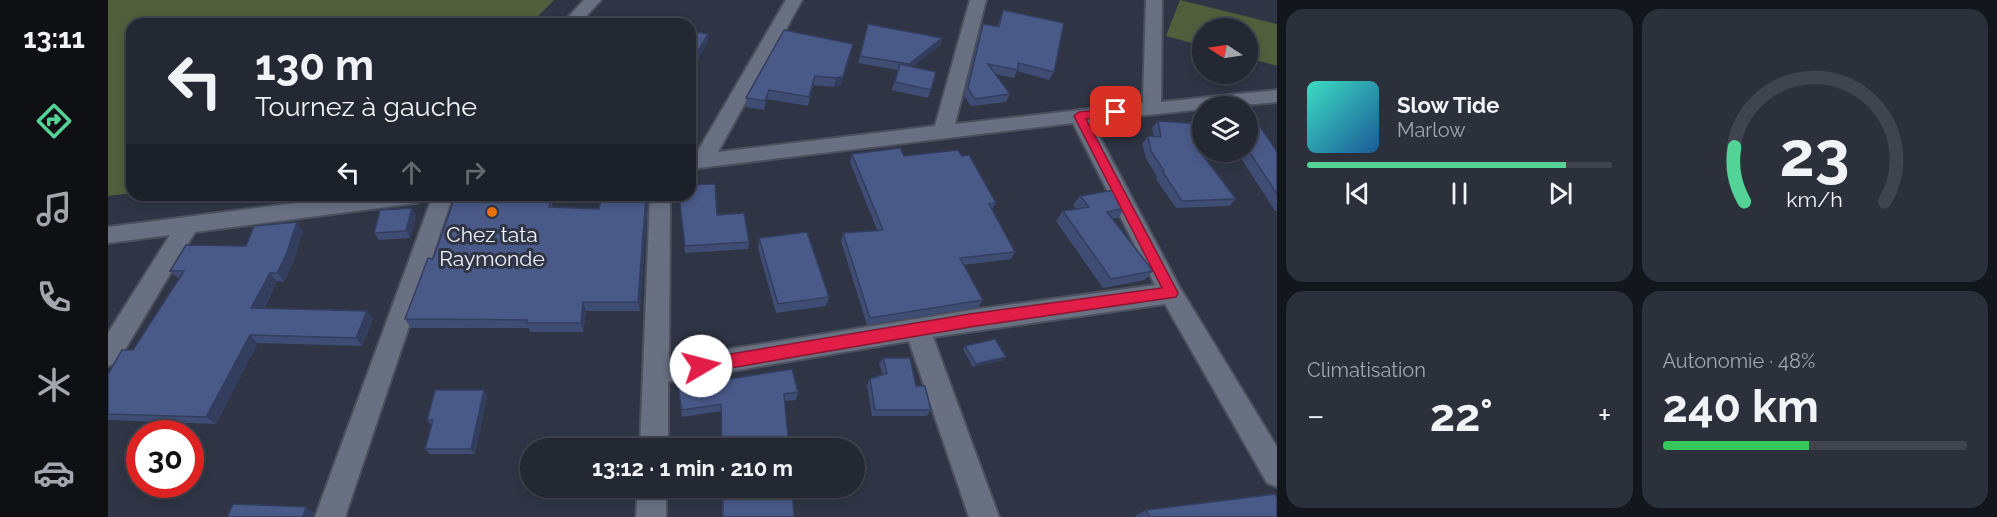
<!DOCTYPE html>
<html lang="fr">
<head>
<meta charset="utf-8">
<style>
  body { margin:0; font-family:Raleway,sans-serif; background:#2b303b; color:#f1f3f6; height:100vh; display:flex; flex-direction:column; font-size:22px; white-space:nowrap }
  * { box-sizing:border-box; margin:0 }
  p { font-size:20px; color:#a3a6ac }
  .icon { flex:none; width:33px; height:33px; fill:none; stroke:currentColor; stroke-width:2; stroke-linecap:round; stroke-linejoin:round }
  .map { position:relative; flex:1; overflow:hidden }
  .side { display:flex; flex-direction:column; gap:9px; padding:9px; background:#13161c; width:720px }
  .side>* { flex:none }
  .top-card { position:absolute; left:18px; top:18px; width:570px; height:183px; border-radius:18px; box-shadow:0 3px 9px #0003,0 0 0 2px #40444e; background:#232833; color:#f1f3f6; overflow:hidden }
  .needle { width:39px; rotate:282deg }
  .tools { position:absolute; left:1084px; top:18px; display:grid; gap:12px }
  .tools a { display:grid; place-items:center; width:66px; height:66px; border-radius:50%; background:#232833; box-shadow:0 3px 9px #0003,0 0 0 2px #40444e; font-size:30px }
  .speed { position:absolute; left:18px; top:420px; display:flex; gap:12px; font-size:30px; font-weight:700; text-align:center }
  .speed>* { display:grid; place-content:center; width:78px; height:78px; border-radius:50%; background:#232833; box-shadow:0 3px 9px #0003,0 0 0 2px #40444e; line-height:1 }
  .speed .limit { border:9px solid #d22; background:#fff; color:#111 }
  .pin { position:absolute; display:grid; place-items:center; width:51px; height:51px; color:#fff; margin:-26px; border-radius:12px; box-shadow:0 3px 9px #0006 }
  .me { position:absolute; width:66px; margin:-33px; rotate:82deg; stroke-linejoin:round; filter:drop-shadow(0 0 4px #0008) }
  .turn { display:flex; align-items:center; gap:21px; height:126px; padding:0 30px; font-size:27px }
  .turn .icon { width:78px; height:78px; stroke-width:2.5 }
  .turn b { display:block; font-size:42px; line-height:51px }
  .lanes { display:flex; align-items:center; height:57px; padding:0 30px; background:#0003; justify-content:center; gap:30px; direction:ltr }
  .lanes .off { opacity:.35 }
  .big { font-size:45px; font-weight:700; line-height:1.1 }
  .side .tile { flex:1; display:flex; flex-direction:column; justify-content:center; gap:9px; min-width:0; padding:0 21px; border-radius:18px; background:#2b303b }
  .side .dial { align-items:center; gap:0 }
  .dial svg { height:156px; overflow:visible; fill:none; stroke:#40444e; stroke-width:7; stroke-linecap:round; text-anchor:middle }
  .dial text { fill:#f1f3f6; stroke:none }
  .song { display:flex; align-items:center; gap:18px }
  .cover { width:72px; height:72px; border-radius:9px; background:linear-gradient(135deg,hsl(170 70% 55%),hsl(210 70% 35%)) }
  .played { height:6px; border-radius:3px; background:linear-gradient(90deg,#53d396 85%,#40444e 85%) }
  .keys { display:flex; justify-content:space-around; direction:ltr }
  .heat { display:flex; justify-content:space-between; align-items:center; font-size:33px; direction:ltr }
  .charge { height:9px; border-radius:4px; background:linear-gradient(90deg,#34c759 48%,#40444e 0) }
  .side .tiles { flex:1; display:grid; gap:9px; grid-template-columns:repeat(2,1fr) }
  .trip { position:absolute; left:412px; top:438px; width:345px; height:60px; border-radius:30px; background:#232833; box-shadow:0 3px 9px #0003,0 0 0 2px #40444e; font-weight:700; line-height:60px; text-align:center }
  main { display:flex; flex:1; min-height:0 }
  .menu { display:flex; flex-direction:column; width:108px; justify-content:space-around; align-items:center; background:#0e1014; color:#a3a6ac }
  .menu .icon { width:42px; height:42px }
  .menu .current { color:#53d396 }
  .menu b { font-size:27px; color:#f1f3f6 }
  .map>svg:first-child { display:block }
  .green { fill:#515e3c }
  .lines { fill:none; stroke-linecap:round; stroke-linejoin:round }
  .street-casing { stroke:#4b505d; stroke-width:4 }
  .street { fill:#697082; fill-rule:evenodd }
  .wall { fill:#3f4d75 }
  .shaded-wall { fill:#333e5f }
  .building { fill:#495988; stroke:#333e5f; stroke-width:1.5 }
  .route { fill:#e11d48; stroke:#92132f; stroke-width:1.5 }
  .food-dot { fill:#e8710a; stroke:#2f3544; stroke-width:2 }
  .labels { text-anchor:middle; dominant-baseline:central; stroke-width:6; stroke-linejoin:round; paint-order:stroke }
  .poi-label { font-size:21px; fill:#eff3fd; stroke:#2f3544 }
</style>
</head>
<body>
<main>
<nav class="menu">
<b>13:11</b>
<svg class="icon current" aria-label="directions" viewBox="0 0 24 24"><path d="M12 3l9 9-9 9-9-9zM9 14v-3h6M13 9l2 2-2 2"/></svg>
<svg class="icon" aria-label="music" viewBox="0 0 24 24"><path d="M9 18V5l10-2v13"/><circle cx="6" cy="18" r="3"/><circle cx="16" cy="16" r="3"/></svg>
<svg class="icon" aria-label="phone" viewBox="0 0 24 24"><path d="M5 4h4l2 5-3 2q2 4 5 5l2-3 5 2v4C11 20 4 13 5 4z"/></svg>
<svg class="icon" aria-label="climate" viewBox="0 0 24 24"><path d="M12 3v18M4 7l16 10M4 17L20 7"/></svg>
<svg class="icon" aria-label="car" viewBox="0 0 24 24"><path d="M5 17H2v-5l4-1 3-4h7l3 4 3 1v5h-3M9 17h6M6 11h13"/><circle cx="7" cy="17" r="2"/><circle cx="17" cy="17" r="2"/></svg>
</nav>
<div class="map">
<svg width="1169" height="517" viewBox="0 0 1169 517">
  <rect width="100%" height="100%" fill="#2f3544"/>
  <g class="green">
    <polygon points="0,0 446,0 422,24 24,24 24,193 0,196"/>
    <polygon points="1072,0 1169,24 1169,66 1140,58 1140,28 1095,28 1095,46 1058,36"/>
  </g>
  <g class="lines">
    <g class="street-casing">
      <g id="street">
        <polygon points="476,0 493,0 471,24 454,24"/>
        <polygon points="678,0 694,0 610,152 827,126 862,0 878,0 847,124 1035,103 1038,0 1054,0 1053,102 1169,90 1169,102 1124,106 1095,106 1095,109 983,121 1071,286 1169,447 1169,487 1159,483 1057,304 825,337 891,517 861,517 801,341 560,382 560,448 532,448 542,195 562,195 561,359 863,310 1047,285 965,123 582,169 582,155 588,154"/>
        <polygon points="248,195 319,195 316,200 309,203 87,232 9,363 0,366 0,333 62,235 0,243 0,227"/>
        <polygon points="325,195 345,195 237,517 207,517"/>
        <polygon points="530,488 558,488 558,517 528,517"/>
      </g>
    </g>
    <use href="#street" class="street"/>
  </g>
  <g class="wall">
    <polygon points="895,10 946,72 941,80 909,71 906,78 887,74 902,94 898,102 863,106 856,96 872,32 875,24 889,27"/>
    <polygon points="760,24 834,38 832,45 804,67 823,90 820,98 784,90 790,70 750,63"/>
    <polygon points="582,31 600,42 589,61 582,60"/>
    <polygon points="743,53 733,85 726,87 705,85 700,106 659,99 656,110 638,107 638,98"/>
    <polygon points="1050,121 1095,124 1095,152 1111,152 1107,157 1096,156 1128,199 1121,206 1068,208 1048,179 1049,177 1038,158 1034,144 1040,136 1046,137 1044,128"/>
    <polygon points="1140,124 1169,152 1169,211 1167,211 1129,152 1140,152"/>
    <polygon points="744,154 796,156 854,156 888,203 884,209 907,252 903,259 855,265 875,300 870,307 759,325 733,241 735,233 769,230 742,162"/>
    <polygon points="540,195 532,311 478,311 475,332 422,332 421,328 303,328 297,319 325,259 443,200 445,207 491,209"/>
    <polygon points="571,195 582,195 609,215 641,242 640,249 577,253"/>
    <polygon points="972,196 1018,208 1010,218 1005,219 1045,271 1037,280 995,288 948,221 955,211 968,209 965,205"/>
    <polygon points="308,215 302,238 271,240 266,233"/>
    <polygon points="195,231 185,263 176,282 169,281 156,309 259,311 265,319 254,346 150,343 108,424 0,420 0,374 25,350 71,279 62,271"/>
    <polygon points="651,238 721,297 718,306 668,313 650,248"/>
    <polygon points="857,346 895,360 865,367 855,349"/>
    <polygon points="775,358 808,386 823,410 819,416 764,416 759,385 762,379 775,374 771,364"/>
    <polygon points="570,387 690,392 688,400 677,401 681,448 613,448 613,411 574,417"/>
    <polygon points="376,390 379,396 367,454 322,454 317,449 323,425 319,420"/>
    <polygon points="614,488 684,488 686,517 614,517"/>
    <polygon points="1038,510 1169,517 1027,517 1027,516"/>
  </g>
  <g class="shaded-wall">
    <polygon points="600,34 600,42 589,61 589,53"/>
    <polygon points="834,38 832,45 799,71 801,64"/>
    <polygon points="745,44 733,85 726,87 728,78"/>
    <polygon points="661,90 659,99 656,110 657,101"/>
    <polygon points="538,195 540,195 532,311 530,302"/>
    <polygon points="304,208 308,215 302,238 298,231"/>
    <polygon points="189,222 195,231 185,263 176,282 169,273"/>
    <polygon points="162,273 169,281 151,317 143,308"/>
    <polygon points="475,302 478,311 475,332 473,323"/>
    <polygon points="259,311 265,319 254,346 248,338"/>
    <polygon points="142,335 150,343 108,424 98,417"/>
    <polygon points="898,357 895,360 865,367 868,364"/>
    <polygon points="376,390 379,396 367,454 363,449"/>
    <polygon points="198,507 206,512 204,517 195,517"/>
  </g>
  <g class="building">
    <polygon points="895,10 956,23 946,72 910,63 910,70 880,64 902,94 867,99 860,88 875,24 891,27"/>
    <polygon points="760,24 834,38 801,64 752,56"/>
    <polygon points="676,30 745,44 735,76 728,78 707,76 701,97 661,90 657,101 638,98"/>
    <polygon points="582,31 600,34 589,53 582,52"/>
    <polygon points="792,64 828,72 823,90 787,82"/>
    <polygon points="1050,121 1095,124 1095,149 1090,149 1128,199 1074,201 1054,171 1056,171 1043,151 1040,136 1053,137"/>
    <polygon points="1140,124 1151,125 1169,152 1169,194 1140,150"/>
    <polygon points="792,148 796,156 850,150 854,156 861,155 888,203 881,204 907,252 852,258 875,300 762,318 735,233 775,230 744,154"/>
    <polygon points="607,184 609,215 636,213 641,242 577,246 571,195 582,195 582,185"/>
    <polygon points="1007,190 1018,208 999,212 1045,271 1003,279 955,211 981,207 972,196"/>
    <polygon points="494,195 538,195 530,302 475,302 473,323 419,323 419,320 297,319 320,258 325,259 347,197 443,200 441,207 491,209"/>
    <polygon points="304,208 298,231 266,233 272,210"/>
    <polygon points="189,222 178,255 169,273 162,273 143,308 259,311 248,338 142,335 98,417 0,414 0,374 14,350 25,350 76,271 62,271 78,245 138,246 146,226"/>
    <polygon points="699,232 721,297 670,304 651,238"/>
    <polygon points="887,339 898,357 868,364 857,346"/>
    <polygon points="775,358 802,358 808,386 817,386 823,410 767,410 762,379 779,373"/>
    <polygon points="684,369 690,392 676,394 681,448 614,448 613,404 574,410 570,387"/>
    <polygon points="327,390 376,390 363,449 317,449 325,420 319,420"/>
    <polygon points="615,488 684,488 686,517 615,517"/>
    <polygon points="1167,494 1169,497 1169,517 1042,517 1038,510"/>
    <polygon points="125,504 198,507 195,517 119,517"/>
  </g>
  <polygon class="route" points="1008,108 1012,109 1012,114 978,119 1068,289 1070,293 1068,297 862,327 593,373 587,371 585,366 587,361 593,359 862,314 1054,288 966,116 971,112"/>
  <circle class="food-dot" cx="384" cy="212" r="6"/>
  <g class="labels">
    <g class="poi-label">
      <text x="384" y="234">Chez tata<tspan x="384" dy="24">Raymonde</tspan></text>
    </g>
  </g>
</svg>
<div class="tools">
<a><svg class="needle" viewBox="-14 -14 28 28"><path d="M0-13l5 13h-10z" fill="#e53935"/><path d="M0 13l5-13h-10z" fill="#a3a6ac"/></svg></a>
<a><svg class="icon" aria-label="layers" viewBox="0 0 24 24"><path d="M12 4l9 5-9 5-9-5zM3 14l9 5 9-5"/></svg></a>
</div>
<div class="speed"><div class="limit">30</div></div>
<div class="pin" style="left:1008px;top:112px;background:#d93025"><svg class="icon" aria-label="arrive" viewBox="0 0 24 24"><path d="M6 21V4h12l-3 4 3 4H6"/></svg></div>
<svg class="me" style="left:593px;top:366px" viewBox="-20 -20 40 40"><circle r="19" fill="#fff"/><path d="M0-13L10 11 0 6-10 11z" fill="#e11d48"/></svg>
<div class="trip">13:12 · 1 min · 210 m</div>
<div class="top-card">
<div class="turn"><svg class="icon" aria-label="left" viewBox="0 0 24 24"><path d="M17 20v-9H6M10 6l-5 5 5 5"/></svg><div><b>130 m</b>Tournez à gauche</div></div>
<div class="lanes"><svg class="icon" aria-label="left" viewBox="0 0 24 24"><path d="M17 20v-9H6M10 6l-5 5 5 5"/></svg><svg class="icon off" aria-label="ahead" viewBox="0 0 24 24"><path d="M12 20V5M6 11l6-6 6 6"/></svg><svg class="icon off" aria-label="right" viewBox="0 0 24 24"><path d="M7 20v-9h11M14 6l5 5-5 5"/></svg></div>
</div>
</div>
<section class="side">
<div class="tiles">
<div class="tile">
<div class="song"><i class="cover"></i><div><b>Slow Tide</b><p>Marlow</p></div></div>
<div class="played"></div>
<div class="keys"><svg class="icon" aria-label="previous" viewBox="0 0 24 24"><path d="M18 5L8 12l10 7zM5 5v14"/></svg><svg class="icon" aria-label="pause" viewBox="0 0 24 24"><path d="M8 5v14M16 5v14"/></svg><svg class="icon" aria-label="next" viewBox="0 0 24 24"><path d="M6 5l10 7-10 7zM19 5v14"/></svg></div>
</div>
<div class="tile dial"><svg viewBox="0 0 100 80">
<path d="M14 69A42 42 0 1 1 86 69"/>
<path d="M14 69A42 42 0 0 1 9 41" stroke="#53d396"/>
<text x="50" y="56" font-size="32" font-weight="700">23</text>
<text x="50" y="72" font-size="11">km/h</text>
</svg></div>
<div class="tile"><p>Climatisation</p>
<div class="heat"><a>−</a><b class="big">22°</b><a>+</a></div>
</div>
<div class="tile"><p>Autonomie · 48%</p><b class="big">240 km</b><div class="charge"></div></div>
</div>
</section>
</main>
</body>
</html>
